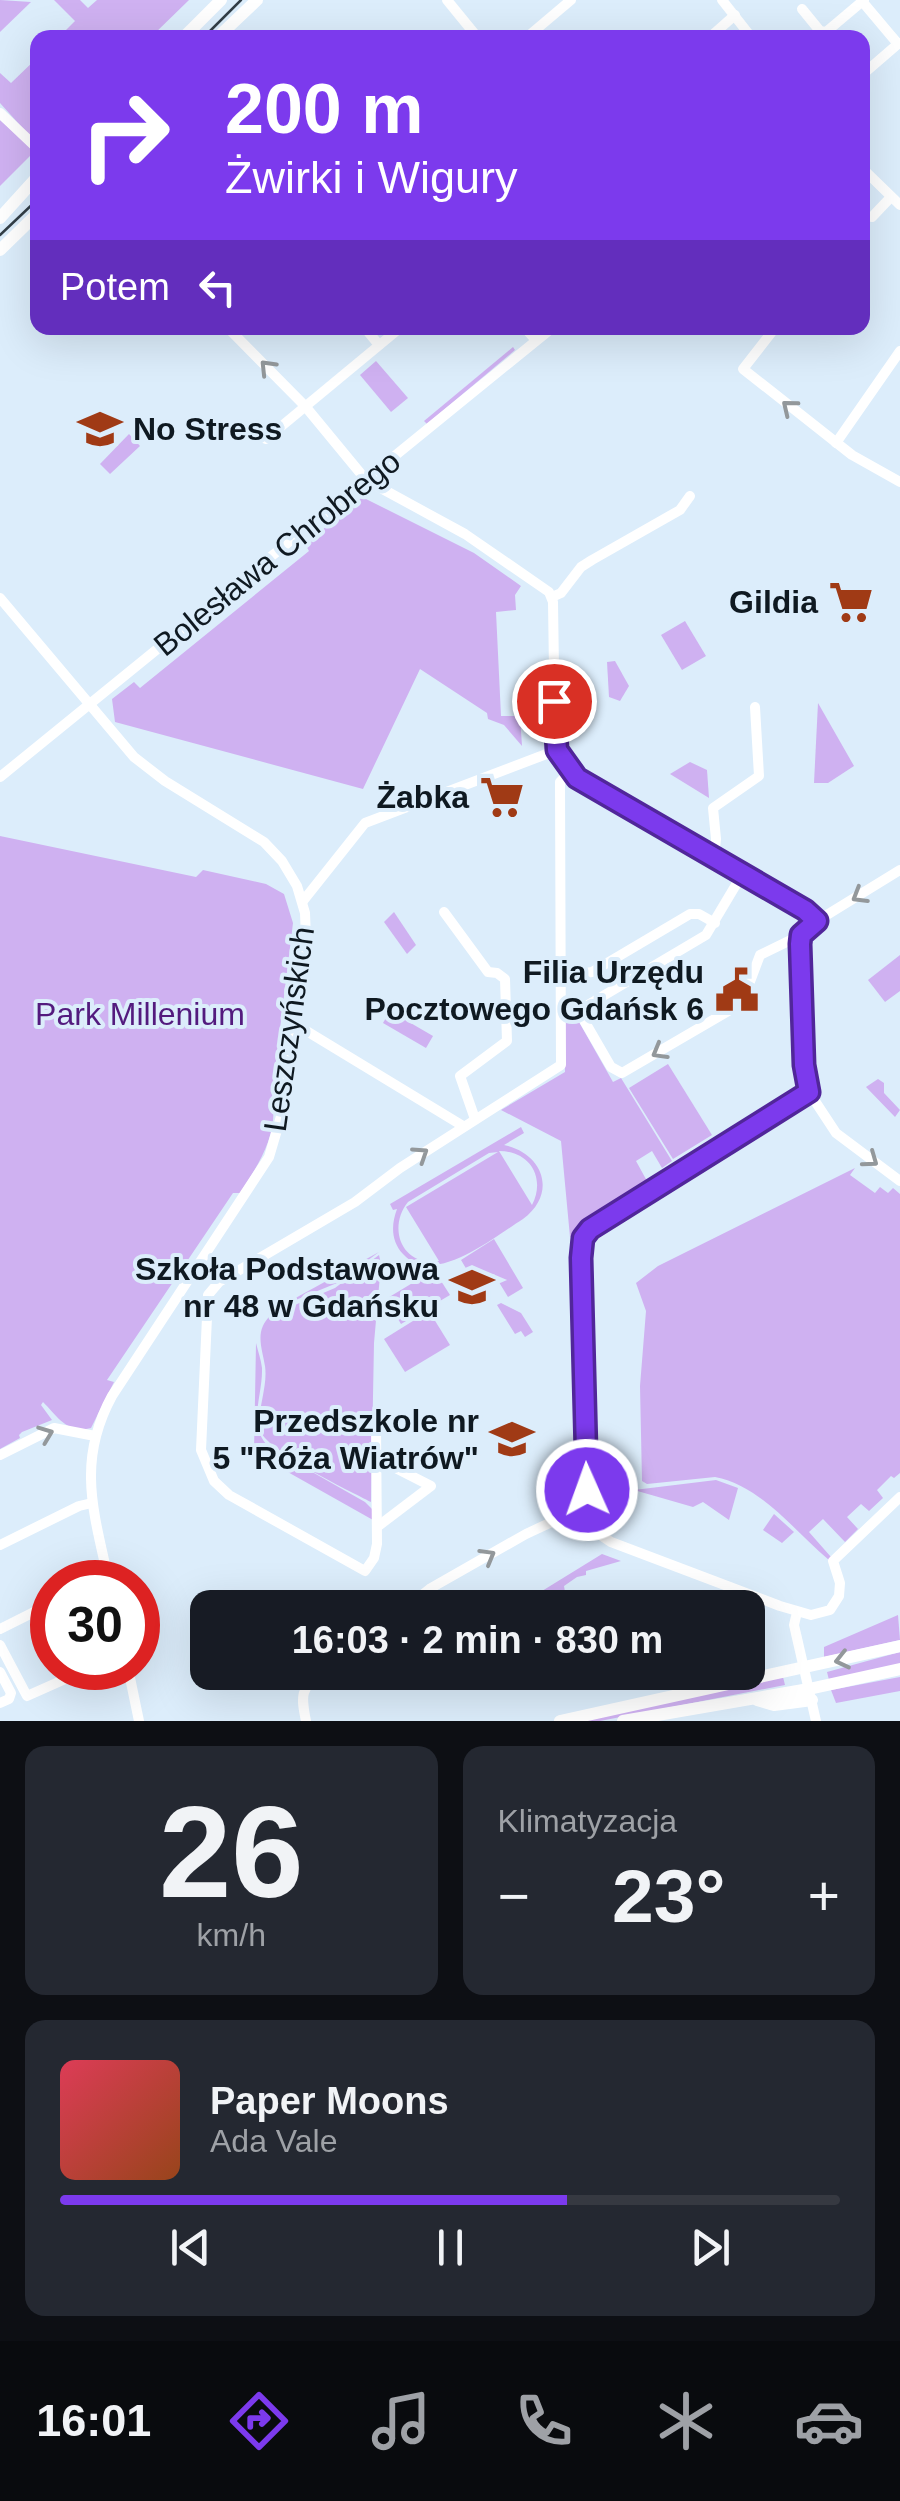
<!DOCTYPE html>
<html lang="pl">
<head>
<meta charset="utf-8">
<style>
  body { margin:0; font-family:Helvetica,sans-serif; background:#242831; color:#f1f3f6; height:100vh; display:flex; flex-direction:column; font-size:38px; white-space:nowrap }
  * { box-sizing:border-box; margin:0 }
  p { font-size:32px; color:#9ea1a6 }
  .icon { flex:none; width:55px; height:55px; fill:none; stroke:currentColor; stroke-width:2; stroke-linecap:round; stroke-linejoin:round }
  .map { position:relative; height:1721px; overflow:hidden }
  .sheet { display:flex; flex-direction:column; gap:25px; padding:25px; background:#0d0f14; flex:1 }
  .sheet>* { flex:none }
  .guide { position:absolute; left:30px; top:30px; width:840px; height:305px; border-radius:20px; box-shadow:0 10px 40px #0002; background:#7c3aed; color:#fff; overflow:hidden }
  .speed { position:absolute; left:30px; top:1560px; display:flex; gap:20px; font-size:50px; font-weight:700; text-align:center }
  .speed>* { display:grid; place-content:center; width:130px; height:130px; border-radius:50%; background:#171b24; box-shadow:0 10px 40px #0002; line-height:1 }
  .speed .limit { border:15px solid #d22; background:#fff; color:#111 }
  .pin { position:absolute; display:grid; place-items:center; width:85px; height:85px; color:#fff; margin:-42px; border:5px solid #fff; border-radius:50%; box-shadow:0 2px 10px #0007 }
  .me { position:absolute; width:110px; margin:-55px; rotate:358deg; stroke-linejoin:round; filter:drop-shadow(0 0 8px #0008) }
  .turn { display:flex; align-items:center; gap:35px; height:210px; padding:0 30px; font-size:45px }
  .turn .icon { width:130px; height:130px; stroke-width:2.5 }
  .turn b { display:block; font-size:70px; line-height:85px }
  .then { display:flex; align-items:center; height:95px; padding:0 30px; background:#0003; gap:20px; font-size:38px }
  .big { font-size:75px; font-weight:700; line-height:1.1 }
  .sheet .tile { flex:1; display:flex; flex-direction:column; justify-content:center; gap:15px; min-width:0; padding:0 35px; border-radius:20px; background:#242831 }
  .sheet .dial { align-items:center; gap:0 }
  .dial b { font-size:130px; line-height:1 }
  .song { display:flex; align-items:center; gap:30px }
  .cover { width:120px; height:120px; border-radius:15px; background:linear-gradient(135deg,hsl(350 70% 55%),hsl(20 70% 35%)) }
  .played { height:10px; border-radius:5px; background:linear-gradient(90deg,#7c3aed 65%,#363941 65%) }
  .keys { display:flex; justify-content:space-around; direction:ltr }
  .heat { display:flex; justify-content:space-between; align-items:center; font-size:55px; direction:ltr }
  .sheet .tiles { flex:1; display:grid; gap:25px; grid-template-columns:1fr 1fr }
  .tile:last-child { grid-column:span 2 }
  .trip { position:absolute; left:190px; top:1590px; width:575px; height:100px; border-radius:20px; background:#171b24; box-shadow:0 10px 40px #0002; font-weight:700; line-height:100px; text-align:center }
  .menu { display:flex; height:160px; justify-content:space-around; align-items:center; background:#090b0e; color:#9ea1a6 }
  .menu .icon { width:70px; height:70px }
  .menu .on { color:#7c3aed }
  .menu b { font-size:45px; color:#f1f3f6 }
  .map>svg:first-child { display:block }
  .green { fill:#cfb1f1; fill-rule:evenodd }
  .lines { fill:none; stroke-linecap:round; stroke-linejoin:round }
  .minor { stroke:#fff; stroke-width:10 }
  .major { stroke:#fff; stroke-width:12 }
  .tram { stroke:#323e47; stroke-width:2.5 }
  .oneway { stroke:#93989b }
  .route-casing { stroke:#51269a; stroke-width:25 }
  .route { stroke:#7c3aed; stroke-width:18 }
  .labels { text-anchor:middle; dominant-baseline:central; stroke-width:8; stroke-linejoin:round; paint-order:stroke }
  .poi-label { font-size:32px; font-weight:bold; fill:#0f1921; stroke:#dcedfb; text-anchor:end }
  .street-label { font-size:32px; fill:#0f1921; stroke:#dcedfb }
  .park-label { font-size:32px; fill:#531b7e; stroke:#dcedfb }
</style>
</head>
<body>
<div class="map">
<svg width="900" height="1721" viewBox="0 0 900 1721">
  <rect width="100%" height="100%" fill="#dcedfb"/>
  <g class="green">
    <polygon points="0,0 31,2 0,32"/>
    <polygon points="54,0 80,0 88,8 97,0 189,0 151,37 58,38 75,21"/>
    <polygon points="37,58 37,144 0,103 0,73 11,83"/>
    <polygon points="0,120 35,151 0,186"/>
    <polygon points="513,347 515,350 427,424 424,421"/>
    <polygon points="376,361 408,398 391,412 360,375"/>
    <polygon points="129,434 140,446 110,474 100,464"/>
    <polygon points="362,497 474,553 521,586 515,595 516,610 496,612 501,716 520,716 522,746 504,725 488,719 487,713 420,669 363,789 115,722 112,699 134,682 140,688 309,551 305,544"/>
    <polygon points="685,621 706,656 682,670 661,635"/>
    <polygon points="615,661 629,686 620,701 609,697 607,662"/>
    <polygon points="818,703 854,766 828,783 814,783"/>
    <polygon points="690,762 707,770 709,798 670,774"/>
    <path d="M0,836L196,877L203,870L266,884L284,894L293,923L272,1094C279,1133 261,1161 240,1193H233L107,1380L114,1382L91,1428C67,1434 58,1417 43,1402L41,1405L52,1420L22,1432L19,1435L20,1438L0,1449Z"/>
    <polygon points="394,912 416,945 407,954 384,922"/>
    <polygon points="900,955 900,991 885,1002 868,980"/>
    <polygon points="390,1011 433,1036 426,1048 383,1023"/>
    <polygon points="570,1012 575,1015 613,1082 621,1078 672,1161 662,1168 652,1151 636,1161 647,1181 593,1215 593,1223 570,1237 561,1141 501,1110 565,1072 564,1017"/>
    <polygon points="668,1064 712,1135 673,1159 629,1088"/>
    <polygon points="878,1079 884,1083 884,1093 900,1110 895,1117 866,1087"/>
    <path d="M521,1127L524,1133L504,1145C543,1153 558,1193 523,1219C494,1237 433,1288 403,1254C391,1241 391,1225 397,1209L393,1210L390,1204ZM499,1151C530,1151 546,1178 532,1205ZM498,1152L406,1207L439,1261C402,1267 387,1228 408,1202L489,1153Z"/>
    <path d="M855,1168L850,1175L875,1193L880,1187L888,1193L893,1188L900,1194V1473L894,1478L891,1476L877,1490L883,1498L869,1511L861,1504L847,1517L858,1529L845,1542L823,1519L809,1532L831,1557L829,1560C795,1532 762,1486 715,1477L647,1484L642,1481L640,1386L646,1311L636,1283L658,1266Z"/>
    <polygon points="494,1239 523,1288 508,1297 494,1274 476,1285 461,1260"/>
    <polygon points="379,1252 337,1283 281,1306"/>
    <path d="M379,1255L381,1264L374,1343L371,1502C350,1491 263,1450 260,1429C257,1409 268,1387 265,1366C262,1347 254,1331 271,1315L335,1288Z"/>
    <polygon points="434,1270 450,1295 401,1324 386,1299"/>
    <polygon points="501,1303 521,1313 533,1332 525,1337 521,1331 515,1334 497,1305"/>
    <polygon points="429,1311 450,1345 405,1372 384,1339"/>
    <path d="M256,1343C258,1351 261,1360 262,1368C263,1396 246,1427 270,1448L365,1502L373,1510V1520L254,1453Z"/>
    <polygon points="716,1480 738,1488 729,1520 703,1502 693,1507 634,1490"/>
    <polygon points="774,1514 794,1532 782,1543 763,1530"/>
    <polygon points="602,1554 621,1561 586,1571 586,1575 577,1577 564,1586 565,1592 543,1598 543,1604 531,1607 529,1599"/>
    <polygon points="898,1615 900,1640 824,1657 824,1647"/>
    <polygon points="900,1652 900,1664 829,1680 827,1672"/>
    <polygon points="783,1677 785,1685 600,1721 584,1721"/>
    <polygon points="900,1677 900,1691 836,1703 831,1690"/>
  </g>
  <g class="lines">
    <g class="minor">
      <polyline points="447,0 478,38"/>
      <polyline points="722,0 752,38"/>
      <polyline points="861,0 898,44"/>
      <polyline points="802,9 820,31 826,32 864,0"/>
      <polyline points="526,38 571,0"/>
      <polyline points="709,38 735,15"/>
      <polyline points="862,75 899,43"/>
      <polyline points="0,113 38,149"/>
      <polyline points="862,168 900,205"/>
      <polyline points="872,217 891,197"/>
      <path d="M228,328L305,406L366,480L465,534L549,592L553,602L555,740L561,758L573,774L706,855C740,869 791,895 817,921"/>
      <polyline points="365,328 379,345"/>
      <polyline points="525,328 536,340"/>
      <polyline points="775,328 743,369 852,455 900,482"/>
      <polyline points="266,439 400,328"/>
      <polyline points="836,443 900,351"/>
      <polyline points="552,597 561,593 581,567 592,560 680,510 690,496"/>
      <path d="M0,598L134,757L165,781L264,842L282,861L297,886L305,913L306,938L282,1113L269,1157L112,1396C76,1462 94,1513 109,1582"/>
      <polyline points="0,777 552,328"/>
      <polyline points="714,858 716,839 713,808 759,776 755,707"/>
      <polyline points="900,870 817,921 801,935 804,1065 809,1092 836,1133 900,1181"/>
      <polyline points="303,901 365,823 557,750"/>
      <polyline points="444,912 488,972 497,973 505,979 507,1041 460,1076 475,1119"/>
      <polyline points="561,977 592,972 690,914 699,914 715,923"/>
      <polyline points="572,1010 581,1009 706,935 743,873"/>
      <polyline points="578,1010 611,1067 622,1073 742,1003 760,955 801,935"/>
      <polyline points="295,1024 463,1126"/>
      <polyline points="809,1092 591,1229 581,1243 581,1274 586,1511 599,1534 611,1542 780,1606 811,1615 830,1610 839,1596 840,1583 833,1561 900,1497"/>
      <polyline points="376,1426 377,1544 374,1558 365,1571 229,1495 214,1481 201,1450 208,1295 219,1282 355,1202 400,1168 561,1065 560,782 571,771"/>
      <polyline points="0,1455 54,1428 95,1436"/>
      <polyline points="376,1458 431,1486 377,1527"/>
      <polyline points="0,1545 79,1506 92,1503"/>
      <polyline points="93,1582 108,1578"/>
      <polyline points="406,1608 431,1588 526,1534 586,1506"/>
      <polyline points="797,1612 794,1625 816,1721"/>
      <polyline points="0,1629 52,1603"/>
      <polyline points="0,1645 27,1696 90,1668"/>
      <polyline points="128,1668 139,1721"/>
      <polyline points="0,1672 11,1693 9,1699 0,1703"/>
      <path d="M306,1721C301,1697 300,1688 321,1672"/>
    </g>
    <g class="major">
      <polyline points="183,38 221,0"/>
      <polyline points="217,38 257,0"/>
      <polyline points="0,218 38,176"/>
      <polyline points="0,250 38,213"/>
      <polyline points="757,1700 774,1705 812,1700"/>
      <polyline points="560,1721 900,1646"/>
      <polyline points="623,1721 809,1689 900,1669"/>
    </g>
    <g class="tram">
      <polyline points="203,38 241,0"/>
      <polyline points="0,235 38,199"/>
    </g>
  </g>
  <defs><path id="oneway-chevron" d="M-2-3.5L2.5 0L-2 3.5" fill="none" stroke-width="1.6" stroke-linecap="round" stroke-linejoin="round" transform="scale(2.5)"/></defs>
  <g class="oneway">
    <use href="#oneway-chevron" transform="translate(267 367) rotate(-134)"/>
    <use href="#oneway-chevron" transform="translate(789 407) rotate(-141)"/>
    <use href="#oneway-chevron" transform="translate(859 896) rotate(149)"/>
    <use href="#oneway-chevron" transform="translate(659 1052) rotate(150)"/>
    <use href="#oneway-chevron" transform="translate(421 1154) rotate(-33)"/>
    <use href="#oneway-chevron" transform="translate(871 1160) rotate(36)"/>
    <use href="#oneway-chevron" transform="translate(46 1434) rotate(-21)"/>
    <use href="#oneway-chevron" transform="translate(488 1556) rotate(-30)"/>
    <use href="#oneway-chevron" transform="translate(842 1660) rotate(167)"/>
  </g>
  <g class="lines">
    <g class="route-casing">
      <polyline id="route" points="554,701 557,750 577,778 805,910 817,921 801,935 800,944 804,1065 809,1092 590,1229 583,1238 581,1258 587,1490"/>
    </g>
    <use href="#route" class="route"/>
  </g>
  <defs>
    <g id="school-bare" transform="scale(3.45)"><path d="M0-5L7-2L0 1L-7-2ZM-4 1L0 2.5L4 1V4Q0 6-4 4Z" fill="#a03a15" stroke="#dcedfb" stroke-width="2.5" paint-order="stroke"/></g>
    <g id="supermarket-bare" transform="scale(3.45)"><path d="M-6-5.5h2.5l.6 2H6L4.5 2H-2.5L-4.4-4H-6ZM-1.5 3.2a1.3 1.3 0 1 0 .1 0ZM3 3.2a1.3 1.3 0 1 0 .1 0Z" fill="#a03a15" stroke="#dcedfb" stroke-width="2.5" paint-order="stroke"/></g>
    <g id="civic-bare" transform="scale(3.45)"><path d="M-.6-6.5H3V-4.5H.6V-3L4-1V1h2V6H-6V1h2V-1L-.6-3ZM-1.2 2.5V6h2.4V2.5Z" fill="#a03a15" stroke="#dcedfb" stroke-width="2.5" paint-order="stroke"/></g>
  </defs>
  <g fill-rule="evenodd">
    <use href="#school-bare" x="100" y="429"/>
    <use href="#supermarket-bare" x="851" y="602"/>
    <use href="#supermarket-bare" x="502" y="797"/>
    <use href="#civic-bare" x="737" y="990"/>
    <use href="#school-bare" x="472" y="1287"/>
    <use href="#school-bare" x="512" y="1439"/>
  </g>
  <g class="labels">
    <g class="poi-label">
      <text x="133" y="429" text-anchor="start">No Stress</text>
      <text x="818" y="602">Gildia</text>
      <text x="469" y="797">Żabka</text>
      <text x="704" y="972">Filia Urzędu<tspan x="704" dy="37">Pocztowego Gdańsk 6</tspan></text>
      <text x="439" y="1269">Szkoła Podstawowa<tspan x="439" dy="37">nr 48 w Gdańsku</tspan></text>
      <text x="479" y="1421">Przedszkole nr<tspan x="479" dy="37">5 "Róża Wiatrów"</tspan></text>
    </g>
    <g class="street-label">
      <text transform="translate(277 553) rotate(-39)">Bolesława Chrobrego</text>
      <text transform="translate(289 1029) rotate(-82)">Leszczyńskich</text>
    </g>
    <g class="park-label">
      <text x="140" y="1014">Park Millenium</text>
    </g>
  </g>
</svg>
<div class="speed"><div class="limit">30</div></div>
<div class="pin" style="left:554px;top:701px;background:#d93025"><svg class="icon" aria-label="arrive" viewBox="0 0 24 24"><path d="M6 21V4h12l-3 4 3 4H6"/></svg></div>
<svg class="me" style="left:587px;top:1490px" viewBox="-20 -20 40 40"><circle r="17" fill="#7c3aed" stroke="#fff" stroke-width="3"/><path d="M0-11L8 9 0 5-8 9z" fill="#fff"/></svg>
<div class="trip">16:03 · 2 min · 830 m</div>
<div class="guide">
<div class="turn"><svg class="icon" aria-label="right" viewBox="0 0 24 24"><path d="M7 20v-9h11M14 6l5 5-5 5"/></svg><div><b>200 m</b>Żwirki i Wigury</div></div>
<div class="then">Potem<svg class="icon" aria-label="left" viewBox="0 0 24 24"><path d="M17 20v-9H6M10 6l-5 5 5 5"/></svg></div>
</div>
</div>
<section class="sheet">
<div class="tiles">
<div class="tile dial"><b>26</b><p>km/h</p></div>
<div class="tile"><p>Klimatyzacja</p>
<div class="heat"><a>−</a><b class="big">23°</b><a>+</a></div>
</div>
<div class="tile">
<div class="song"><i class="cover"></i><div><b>Paper Moons</b><p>Ada Vale</p></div></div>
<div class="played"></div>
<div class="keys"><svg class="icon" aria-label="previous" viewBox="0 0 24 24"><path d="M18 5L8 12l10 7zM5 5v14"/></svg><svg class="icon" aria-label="pause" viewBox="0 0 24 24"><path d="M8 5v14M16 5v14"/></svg><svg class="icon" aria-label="next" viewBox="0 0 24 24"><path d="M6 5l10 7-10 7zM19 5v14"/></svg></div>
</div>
</div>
</section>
<nav class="menu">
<b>16:01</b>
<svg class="icon on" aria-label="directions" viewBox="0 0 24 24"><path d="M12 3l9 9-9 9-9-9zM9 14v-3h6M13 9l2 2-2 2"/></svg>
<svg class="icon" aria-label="music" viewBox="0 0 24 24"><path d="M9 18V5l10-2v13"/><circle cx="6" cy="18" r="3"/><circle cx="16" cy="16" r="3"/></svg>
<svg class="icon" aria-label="phone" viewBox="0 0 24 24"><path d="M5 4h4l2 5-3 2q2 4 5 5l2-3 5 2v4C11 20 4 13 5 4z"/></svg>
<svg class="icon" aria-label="climate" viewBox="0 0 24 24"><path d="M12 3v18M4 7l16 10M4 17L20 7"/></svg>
<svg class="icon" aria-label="car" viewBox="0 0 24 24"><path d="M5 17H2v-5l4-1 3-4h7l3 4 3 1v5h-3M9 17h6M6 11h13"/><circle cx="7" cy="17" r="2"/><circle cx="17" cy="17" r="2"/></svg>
</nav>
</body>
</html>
